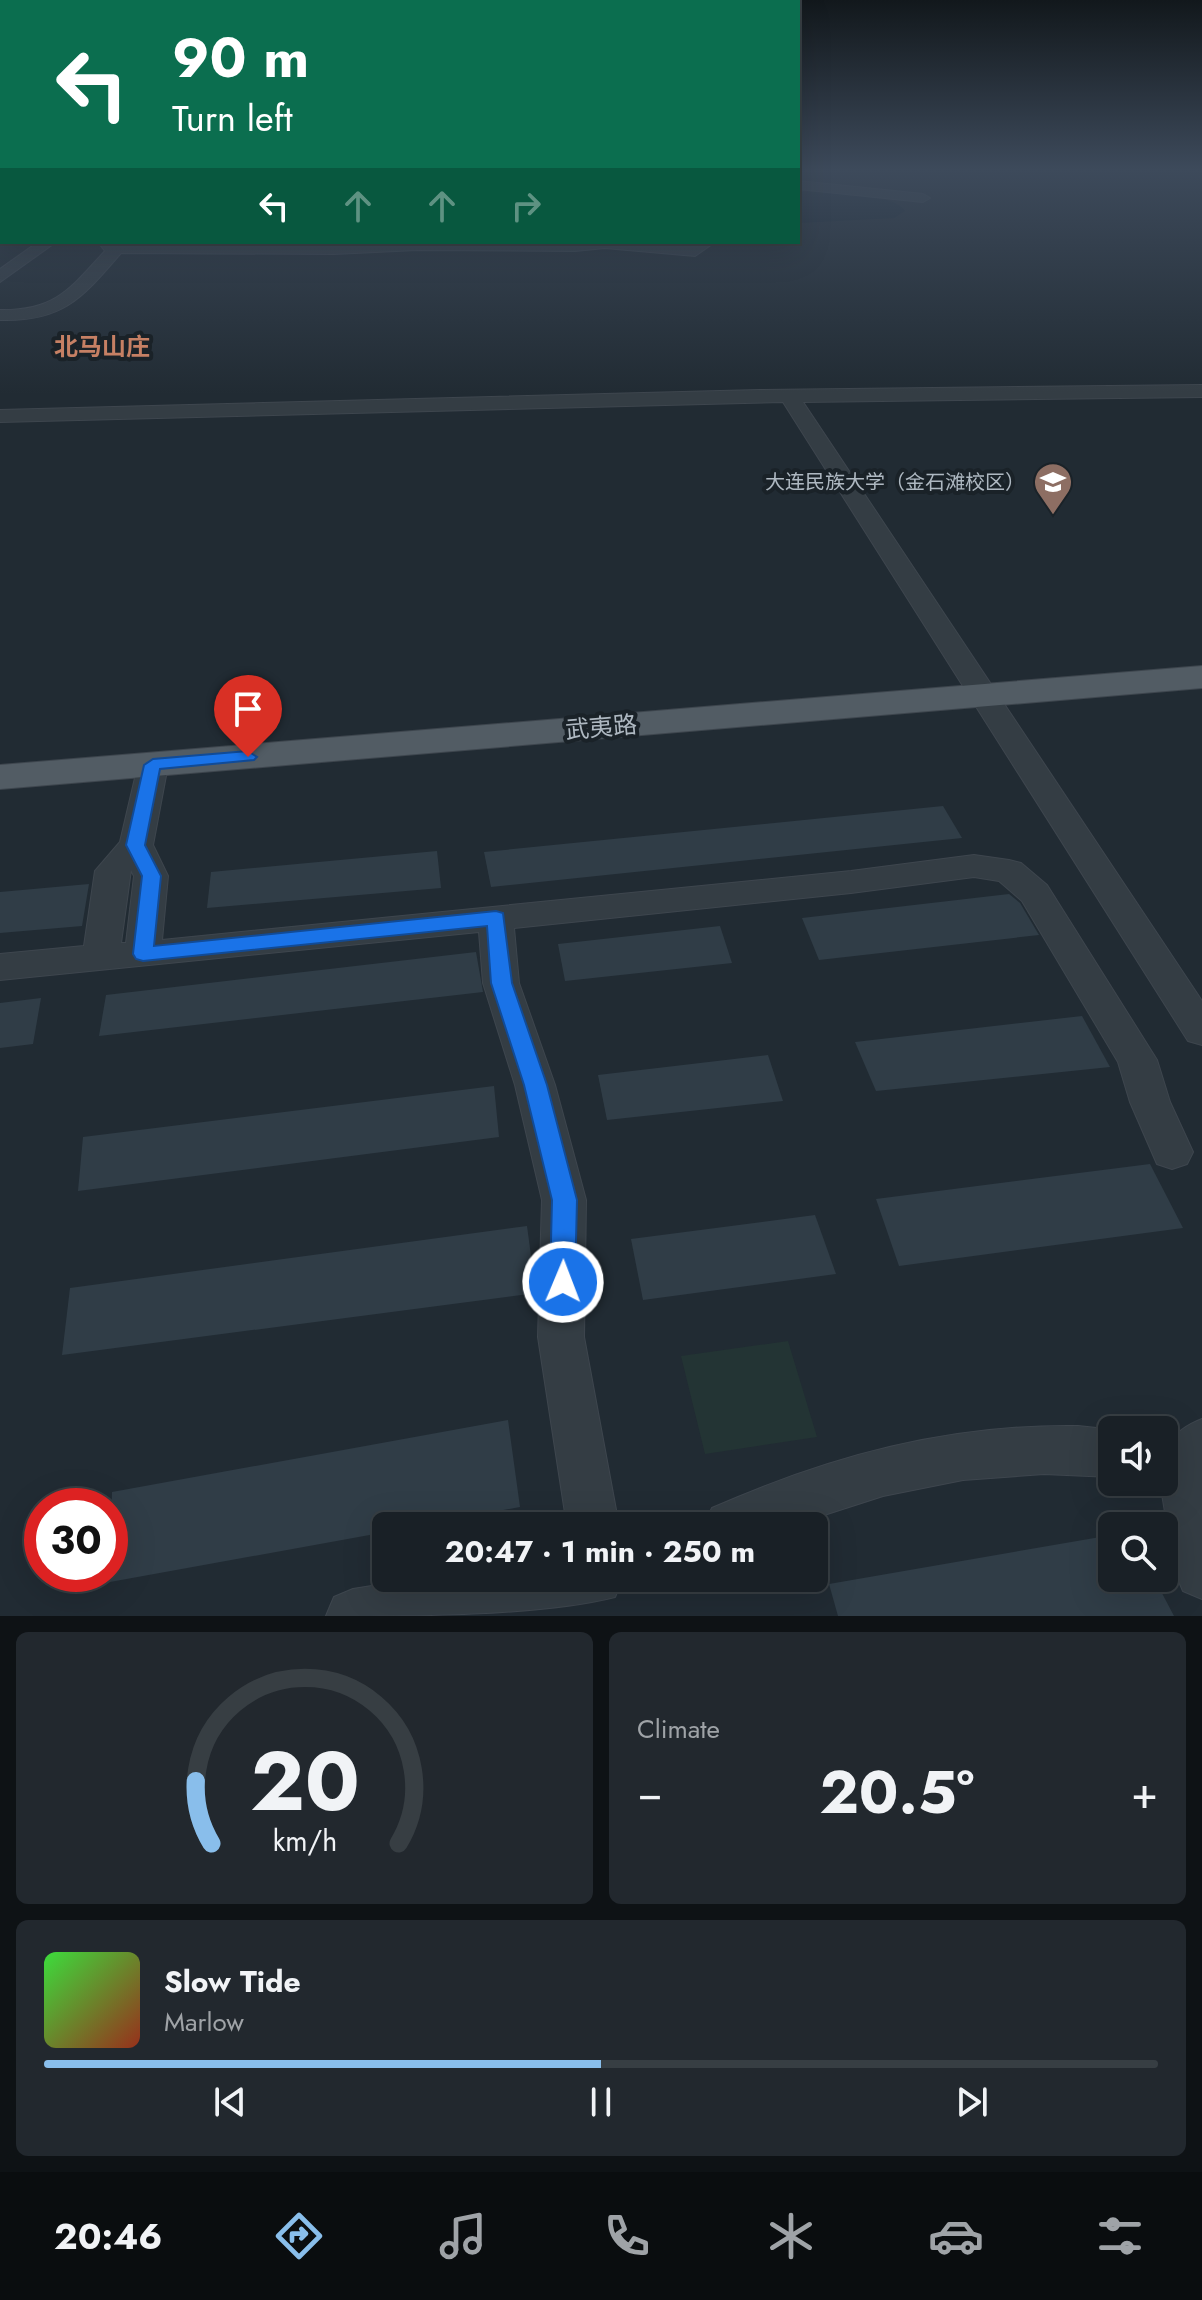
<!DOCTYPE html>
<html lang="en">
<head>
<meta charset="utf-8">
<style>
  body { margin:0; font-family:Jost,"Noto Sans SC",sans-serif; background:#22282e; color:#f1f3f6; height:100vh; display:flex; flex-direction:column; font-size:30px; white-space:nowrap }
  * { box-sizing:border-box; margin:0 }
  p { font-size:26px; color:#9fa3a7 }
  .icon { flex:none; width:44px; height:44px; fill:none; stroke:currentColor; stroke-width:2; stroke-linecap:round; stroke-linejoin:round }
  .map { position:relative; height:1616px; overflow:hidden }
  .side { display:flex; flex-direction:column; gap:16px; padding:16px; background:#0e1215; flex:1 }
  .side>* { flex:none }
  .top-card { position:absolute; left:0px; top:0px; width:800px; height:244px; box-shadow:0 8px 32px #0002,0 0 0 2px #373e43; background:#0b6e4f; color:#fff; overflow:hidden }
  .fabs { position:absolute; left:1098px; top:1416px; display:grid; gap:16px }
  .fabs a { display:grid; place-items:center; width:80px; height:80px; border-radius:12px; background:#192026; box-shadow:0 8px 32px #0002,0 0 0 2px #373e43; font-size:40px }
  .speed { position:absolute; left:24px; top:1488px; display:flex; gap:16px; font-size:40px; font-weight:700; text-align:center }
  .speed>* { display:grid; place-content:center; width:104px; height:104px; border-radius:50%; background:#192026; box-shadow:0 8px 32px #0002,0 0 0 2px #373e43; line-height:1 }
  .speed .limit { border:12px solid #d22; background:#fff; color:#111 }
  .pin { position:absolute; display:grid; place-items:center; width:68px; height:68px; color:#fff; margin:-82px -34px; border-radius:50% 50% 50% 0; rotate:-45deg; box-shadow:0 0 8px #0007 }
  .pin .icon { rotate:45deg }
  .me { position:absolute; width:88px; margin:-44px; rotate:1deg; stroke-linejoin:round; filter:drop-shadow(0 0 6px #0008) }
  .turn { display:flex; align-items:center; gap:28px; height:168px; padding:0 40px; font-size:36px }
  .turn .icon { width:104px; height:104px; stroke-width:2.5 }
  .turn b { display:block; font-size:56px; line-height:68px }
  .lanes { display:flex; align-items:center; height:76px; padding:0 40px; background:#0003; justify-content:center; gap:40px; direction:ltr }
  .lanes .off { opacity:.35 }
  .big { font-size:60px; font-weight:700; line-height:1.1 }
  .side .tile { flex:1; display:flex; flex-direction:column; justify-content:center; gap:12px; min-width:0; padding:0 28px; border-radius:12px; background:#22282e }
  .side .dial { align-items:center; gap:0 }
  .dial svg { height:208px; overflow:visible; fill:none; stroke:#373e43; stroke-width:7; stroke-linecap:round; text-anchor:middle }
  .dial text { fill:#f1f3f6; stroke:none }
  .song { display:flex; align-items:center; gap:24px }
  .cover { width:96px; height:96px; border-radius:12px; background:linear-gradient(135deg,hsl(120 70% 55%),hsl(10 70% 35%)) }
  .played { height:8px; border-radius:4px; background:linear-gradient(90deg,#89beeb 50%,#373e43 50%) }
  .keys { display:flex; justify-content:space-around; direction:ltr }
  .heat { display:flex; justify-content:space-between; align-items:center; font-size:44px; direction:ltr }
  .side .tiles { flex:1; display:grid; gap:16px; grid-template-columns:1fr 1fr }
  .tile:last-child { grid-column:span 2 }
  .trip { position:absolute; left:372px; top:1512px; width:456px; height:80px; border-radius:12px; background:#192026; box-shadow:0 8px 32px #0002,0 0 0 2px #373e43; font-weight:700; line-height:80px; text-align:center }
  .tabs { display:flex; height:128px; justify-content:space-around; align-items:center; background:#0a0d0f; color:#9fa3a7 }
  .tabs .icon { width:56px; height:56px }
  .tabs .active { color:#89beeb }
  .tabs b { font-size:36px; color:#f1f3f6 }
  .map>svg:first-child { display:block }
  .green { fill:#233434 }
  .water { fill:#16242f }
  .building { fill:#303d47 }
  .lines { fill:none; stroke-linecap:round; stroke-linejoin:round }
  .minor-casing { stroke:#3e464e; stroke-width:2 }
  .major-casing { stroke:#3e464e; stroke-width:2 }
  .minor { fill:#343d44; fill-rule:evenodd }
  .major { fill:#525c64; fill-rule:evenodd }
  .route { fill:#1a73e8; stroke:#114b97; stroke-width:2 }
  .labels { text-anchor:middle; dominant-baseline:central; stroke-width:8; stroke-linejoin:round; paint-order:stroke }
  .far-poi-label { font-size:20px; fill:#aeb8c1; stroke:#1a2228; text-anchor:end }
  .far-quarter-label { font-size:24px; font-weight:bold; fill:#c68064; stroke:#1a2228 }
  .street-label { font-size:24px; fill:#aeb8c1; stroke:#1a2228 }
</style>
</head>
<body>
<div class="map">
<svg width="1202" height="1616" viewBox="0 0 1202 1616">
  <rect width="100%" height="100%" fill="#212b33"/>
  <polygon class="green" points="788,1341 817,1437 705,1454 681,1356"/>
  <path class="water" d="M798,191C821,193 893,191 905,211L894,218L798,223Z"/>
  <g class="building">
    <polygon points="943,806 962,838 491,887 484,852"/>
    <polygon points="437,851 441,888 207,908 211,872"/>
    <polygon points="89,884 82,926 0,933 0,892"/>
    <polygon points="1009,894 1020,903 1039,935 819,960 802,918"/>
    <polygon points="720,926 732,963 565,981 558,944"/>
    <polygon points="476,952 483,992 99,1036 106,995"/>
    <polygon points="41,998 33,1044 0,1048 0,1003"/>
    <polygon points="1082,1016 1110,1067 876,1091 855,1042"/>
    <polygon points="768,1055 783,1101 607,1120 598,1075"/>
    <polygon points="494,1086 499,1137 78,1191 83,1137"/>
    <polygon points="1150,1164 1183,1228 899,1266 876,1199"/>
    <polygon points="815,1215 836,1274 643,1300 631,1239"/>
    <polygon points="527,1226 536,1293 62,1355 70,1288"/>
    <polygon points="508,1420 520,1507 418,1526 386,1526 386,1532 110,1582 112,1492"/>
    <polygon points="1112,1535 1112,1578 1154,1578 1174,1616 838,1616 829,1584"/>
  </g>
  <g class="lines">
    <g class="minor-casing">
      <g id="minor">
        <polygon points="798,181 923,194 930,198 923,202 798,189"/>
        <polygon points="38,242 56,242 0,282 0,269"/>
        <path d="M98,242H645L692,246L697,242H715L695,256L605,248L575,251L417,250L334,254L121,253C82,298 63,322 0,320V310C55,311 70,289 105,251Z"/>
        <polygon points="1202,385 1202,397 803,402 1202,1001 1202,1045 1188,1041 783,402 0,422 0,410 759,390"/>
        <path d="M153,756L164,758L168,765L153,845L168,876L162,940L851,871L974,855L1009,860L1021,863L1047,885L1157,1060L1170,1102L1193,1152L1187,1164L1172,1169L1157,1164L1130,1102L1118,1062L1022,901L999,881L974,877L851,893L514,928L519,983L555,1085L586,1200L584,1337L619,1526H567L538,1337L542,1200L515,1085L483,983L479,932L0,980V954L84,946L95,871L120,842L138,765L142,758ZM131,870L134,876L126,943H121Z"/>
        <path d="M1202,1419V1599L1183,1591L1175,1572L1160,1482H1164C1164,1448 1169,1432 1202,1419Z"/>
        <path d="M1078,1426L1115,1430H1112V1477L1044,1474L963,1480L883,1496L790,1526H704L712,1508C830,1456 948,1424 1078,1426Z"/>
        <path d="M422,1578H623L615,1597C540,1616 409,1616 326,1616L334,1597L353,1589Z"/>
      </g>
    </g>
    <g class="major-casing">
      <polygon id="major" points="1202,666 1202,688 0,789 0,765"/>
    </g>
    <use href="#minor" class="minor"/>
    <use href="#major" class="major"/>
  </g>
  <linearGradient id="sky" x2="0" y2="1"><stop stop-color="#12181c"/><stop offset="0.43" stop-color="#3d4a5b"/><stop offset="1" stop-color="#3d4a5b" stop-opacity="0"/></linearGradient>
  <rect width="1202" height="394" fill="url(#sky)"/>
  <polygon class="route" points="248,751 257,757 254,760 160,769 145,845 161,876 154,946 496,911 503,913 512,983 547,1085 577,1200 575,1282 572,1290 563,1294 553,1290 550,1282 552,1200 524,1085 491,983 487,926 143,961 136,959 133,954 142,876 126,845 144,765 153,759"/>
  <defs>
    <g id="university-pin" transform="scale(2)"><path d="M0 17L-7.5 6A9.5 9.5 0 1 1 7.5 6Z" fill="#8d6e63" stroke="#1a2228"/><path d="M0-5L7-2L0 1L-7-2ZM-4 1L0 2.5L4 1V4Q0 6-4 4Z" fill="#fff"/></g>
  </defs>
  <g fill-rule="evenodd">
    <use href="#university-pin" x="1053" y="482"/>
  </g>
  <g class="labels">
    <g class="far-poi-label">
      <text x="1025" y="482">大连民族大学（金石滩校区）</text>
    </g>
    <g class="far-quarter-label">
      <text x="102" y="346">北马山庄</text>
    </g>
    <g class="street-label">
      <text transform="translate(601 727) rotate(-5)">武夷路</text>
    </g>
  </g>
</svg>
<div class="fabs">
<a><svg class="icon" aria-label="sound" viewBox="0 0 24 24"><path d="M4 9h4l5-4v14l-5-4H4zM17 9q2 3 0 6"/></svg></a>
<a><svg class="icon" aria-label="search" viewBox="0 0 24 24"><circle cx="10" cy="10" r="6"/><path d="M15 15l6 6"/></svg></a>
</div>
<div class="speed"><div class="limit">30</div></div>
<div class="pin" style="left:248px;top:757px;background:#d93025"><svg class="icon" aria-label="arrive" viewBox="0 0 24 24"><path d="M6 21V4h12l-3 4 3 4H6"/></svg></div>
<svg class="me" style="left:563px;top:1282px" viewBox="-20 -20 40 40"><circle r="17" fill="#1a73e8" stroke="#fff" stroke-width="3"/><path d="M0-11L8 9 0 5-8 9z" fill="#fff"/></svg>
<div class="trip">20:47 · 1 min · 250 m</div>
<div class="top-card">
<div class="turn"><svg class="icon" aria-label="left" viewBox="0 0 24 24"><path d="M17 20v-9H6M10 6l-5 5 5 5"/></svg><div><b>90 m</b>Turn left</div></div>
<div class="lanes"><svg class="icon" aria-label="left" viewBox="0 0 24 24"><path d="M17 20v-9H6M10 6l-5 5 5 5"/></svg><svg class="icon off" aria-label="ahead" viewBox="0 0 24 24"><path d="M12 20V5M6 11l6-6 6 6"/></svg><svg class="icon off" aria-label="ahead" viewBox="0 0 24 24"><path d="M12 20V5M6 11l6-6 6 6"/></svg><svg class="icon off" aria-label="right" viewBox="0 0 24 24"><path d="M7 20v-9h11M14 6l5 5-5 5"/></svg></div>
</div>
</div>
<section class="side">
<div class="tiles">
<div class="tile dial"><svg viewBox="0 0 100 80">
<path d="M14 69A42 42 0 1 1 86 69"/>
<path d="M14 69A42 42 0 0 1 8 45" stroke="#89beeb"/>
<text x="50" y="56" font-size="32" font-weight="700">20</text>
<text x="50" y="72" font-size="11">km/h</text>
</svg></div>
<div class="tile"><p>Climate</p>
<div class="heat"><a>−</a><b class="big">20.5°</b><a>+</a></div>
</div>
<div class="tile">
<div class="song"><i class="cover"></i><div><b>Slow Tide</b><p>Marlow</p></div></div>
<div class="played"></div>
<div class="keys"><svg class="icon" aria-label="previous" viewBox="0 0 24 24"><path d="M18 5L8 12l10 7zM5 5v14"/></svg><svg class="icon" aria-label="pause" viewBox="0 0 24 24"><path d="M8 5v14M16 5v14"/></svg><svg class="icon" aria-label="next" viewBox="0 0 24 24"><path d="M6 5l10 7-10 7zM19 5v14"/></svg></div>
</div>
</div>
</section>
<nav class="tabs">
<b>20:46</b>
<svg class="icon active" aria-label="directions" viewBox="0 0 24 24"><path d="M12 3l9 9-9 9-9-9zM9 14v-3h6M13 9l2 2-2 2"/></svg>
<svg class="icon" aria-label="music" viewBox="0 0 24 24"><path d="M9 18V5l10-2v13"/><circle cx="6" cy="18" r="3"/><circle cx="16" cy="16" r="3"/></svg>
<svg class="icon" aria-label="phone" viewBox="0 0 24 24"><path d="M5 4h4l2 5-3 2q2 4 5 5l2-3 5 2v4C11 20 4 13 5 4z"/></svg>
<svg class="icon" aria-label="climate" viewBox="0 0 24 24"><path d="M12 3v18M4 7l16 10M4 17L20 7"/></svg>
<svg class="icon" aria-label="car" viewBox="0 0 24 24"><path d="M5 17H2v-5l4-1 3-4h7l3 4 3 1v5h-3M9 17h6M6 11h13"/><circle cx="7" cy="17" r="2"/><circle cx="17" cy="17" r="2"/></svg>
<svg class="icon" aria-label="filters" viewBox="0 0 24 24"><path d="M4 7h16M4 17h16"/><circle cx="9" cy="7" r="2"/><circle cx="15" cy="17" r="2"/></svg>
</nav>
</body>
</html>
